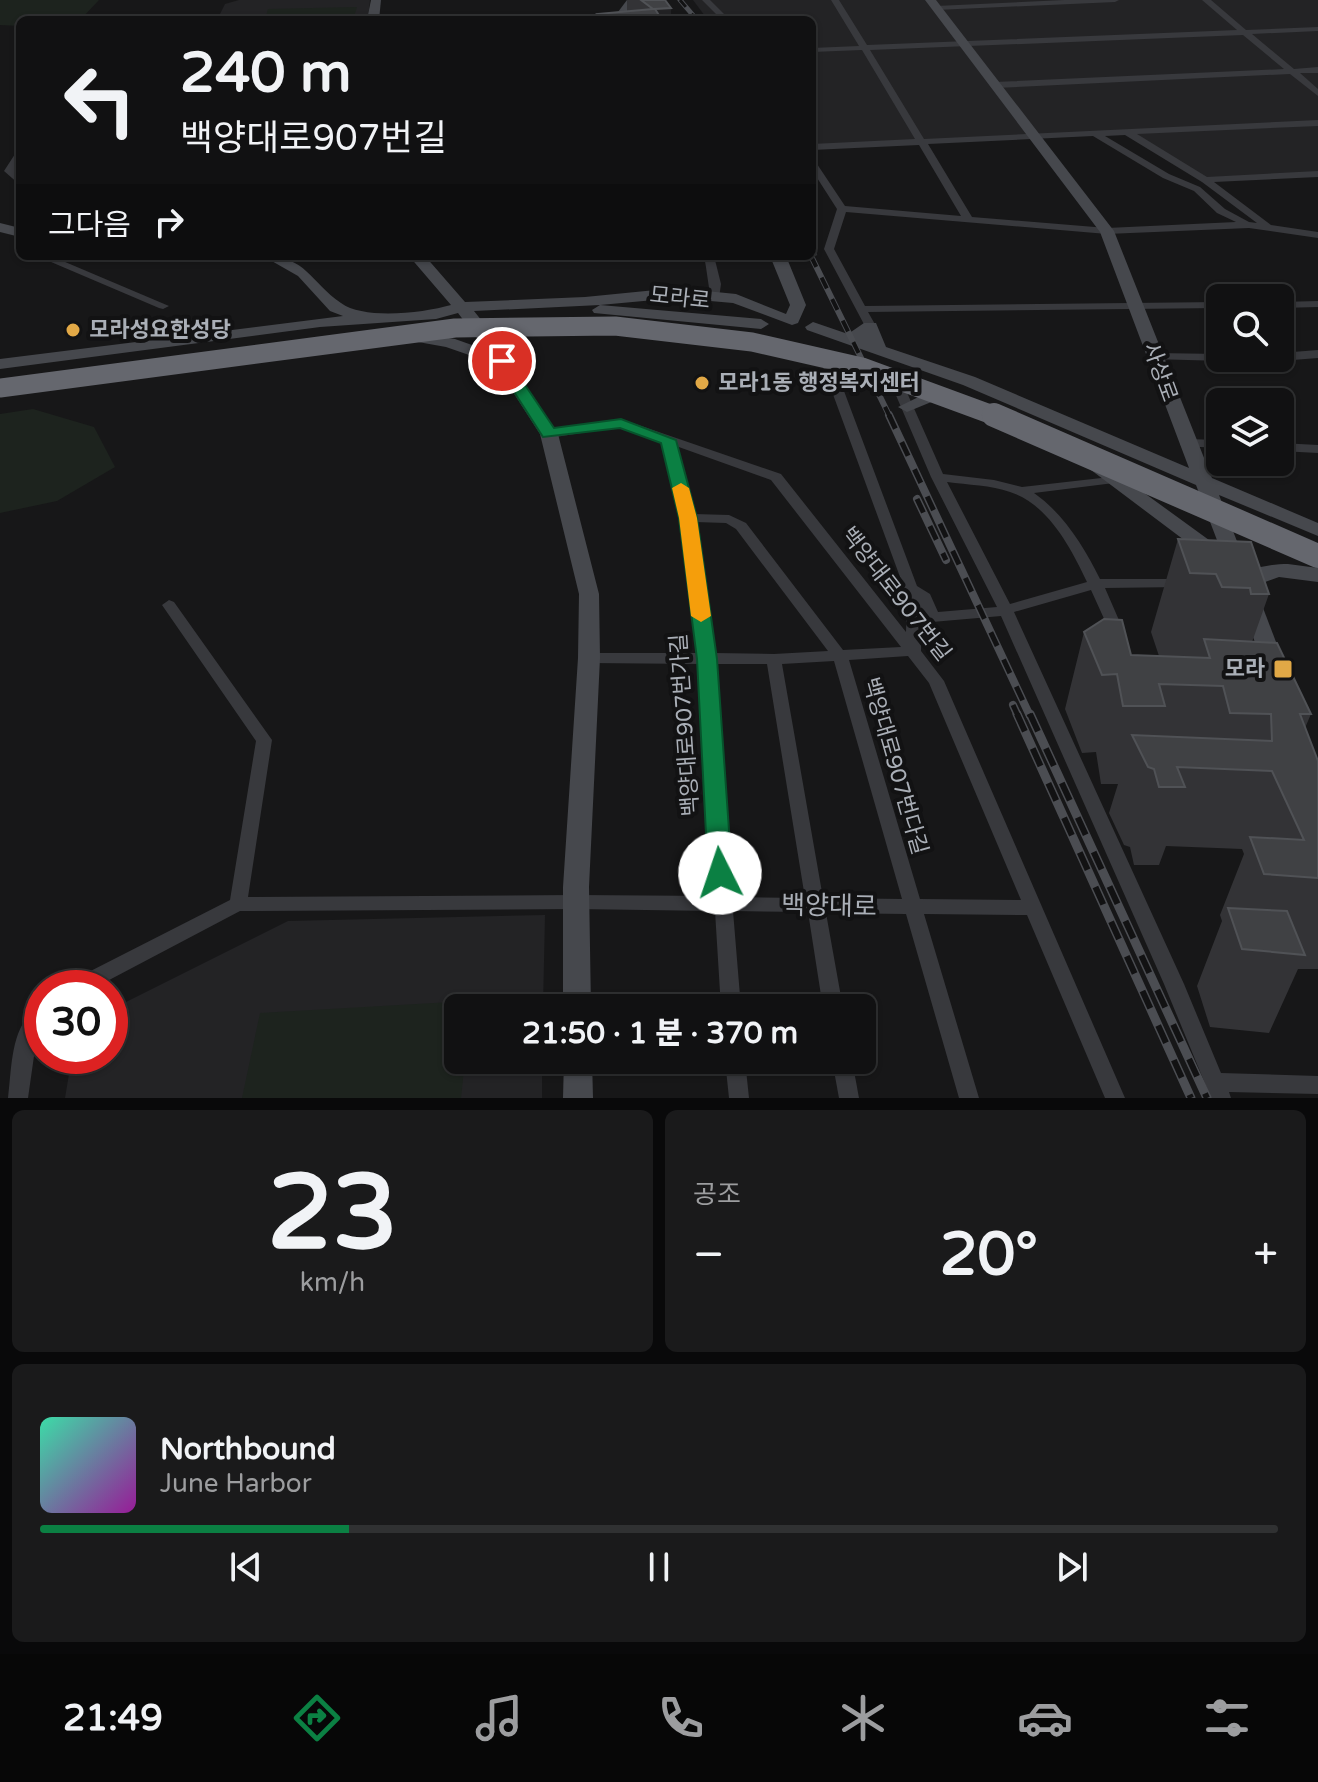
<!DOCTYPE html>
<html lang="ko">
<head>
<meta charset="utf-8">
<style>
  body { margin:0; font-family:"Varela Round","Noto Sans KR",sans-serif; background:#1a1a1b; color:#f1f3f6; height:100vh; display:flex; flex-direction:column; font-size:30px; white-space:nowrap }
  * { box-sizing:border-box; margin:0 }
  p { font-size:26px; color:#9c9d9f }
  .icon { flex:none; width:44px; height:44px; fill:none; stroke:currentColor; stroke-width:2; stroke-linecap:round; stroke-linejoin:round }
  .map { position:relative; height:1098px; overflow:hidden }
  .details { display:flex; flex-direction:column; gap:12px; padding:12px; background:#09090a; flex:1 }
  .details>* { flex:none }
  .top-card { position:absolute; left:16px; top:16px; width:800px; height:244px; border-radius:12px; box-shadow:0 2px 6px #0004,0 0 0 2px #303132; background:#111112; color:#f1f3f6; overflow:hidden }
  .controls { position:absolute; left:1206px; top:284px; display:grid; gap:16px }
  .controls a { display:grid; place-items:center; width:88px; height:88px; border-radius:12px; background:#111112; box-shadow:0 2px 6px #0004,0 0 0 2px #303132; font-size:40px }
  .speed { position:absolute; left:24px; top:970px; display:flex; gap:16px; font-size:40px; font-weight:700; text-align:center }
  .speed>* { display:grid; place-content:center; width:104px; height:104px; border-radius:50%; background:#111112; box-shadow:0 2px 6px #0004,0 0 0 2px #303132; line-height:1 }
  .speed .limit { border:12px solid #d22; background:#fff; color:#111 }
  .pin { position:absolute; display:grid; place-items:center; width:68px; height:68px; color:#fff; margin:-34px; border:4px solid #fff; border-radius:50%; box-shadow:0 2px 8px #0007 }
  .me { position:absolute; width:88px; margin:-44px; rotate:356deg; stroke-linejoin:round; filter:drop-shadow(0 0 6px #0008) }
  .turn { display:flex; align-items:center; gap:28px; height:168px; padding:0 32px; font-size:36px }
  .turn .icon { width:104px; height:104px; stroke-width:2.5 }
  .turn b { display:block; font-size:56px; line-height:68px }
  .then { display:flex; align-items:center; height:76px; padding:0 32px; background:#0003; gap:16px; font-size:30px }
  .big { font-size:60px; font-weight:800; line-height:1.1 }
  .details .widget { flex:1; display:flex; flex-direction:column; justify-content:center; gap:12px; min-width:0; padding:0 28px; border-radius:12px; background:#1a1a1b }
  .details .dial { align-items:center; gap:0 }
  .dial b { font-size:104px; line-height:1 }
  .song { display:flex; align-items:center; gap:24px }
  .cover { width:96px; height:96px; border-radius:12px; background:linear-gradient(135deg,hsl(160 70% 55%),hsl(300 70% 35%)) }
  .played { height:8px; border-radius:4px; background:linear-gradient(90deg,#0b8043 25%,#303132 25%) }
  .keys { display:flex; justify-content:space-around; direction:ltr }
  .heat { display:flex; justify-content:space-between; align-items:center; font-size:44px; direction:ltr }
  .details .tiles { flex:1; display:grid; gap:12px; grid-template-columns:1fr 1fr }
  .widget:last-child { grid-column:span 2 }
  .trip { position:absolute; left:444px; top:994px; width:432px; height:80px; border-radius:12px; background:#111112; box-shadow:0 2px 6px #0004,0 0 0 2px #303132; font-weight:800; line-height:80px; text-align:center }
  .dock { display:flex; height:128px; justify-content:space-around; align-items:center; background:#070707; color:#9c9d9f }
  .dock .icon { width:56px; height:56px }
  .dock .active { color:#0b8043 }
  .dock b { font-size:36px; color:#f1f3f6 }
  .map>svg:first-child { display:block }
  .built { fill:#232325 }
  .green { fill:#1d231e }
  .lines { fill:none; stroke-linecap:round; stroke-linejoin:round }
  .street-tunnel { stroke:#343538; stroke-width:11; stroke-dasharray:11 5; stroke-linecap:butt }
  .street { fill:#38393d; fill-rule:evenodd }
  .secondary { fill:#46484d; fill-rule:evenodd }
  .rail-far3-casing { stroke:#4b4d52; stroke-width:5 }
  .rail-far2-casing { stroke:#4b4d52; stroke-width:6 }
  .rail-far1-casing { stroke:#4b4d52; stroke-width:8 }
  .rail-casing { stroke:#4b4d52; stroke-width:9 }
  .rail-far3 { stroke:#121213; stroke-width:3; stroke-dasharray:9; stroke-linecap:butt }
  .rail-far2 { stroke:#121213; stroke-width:4; stroke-dasharray:12; stroke-linecap:butt }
  .rail-far1 { stroke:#121213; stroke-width:5; stroke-dasharray:15; stroke-linecap:butt }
  .rail { stroke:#121213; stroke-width:6; stroke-dasharray:19; stroke-linecap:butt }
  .highway-bridge-far1 { stroke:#65676e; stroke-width:19 }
  .highway-bridge { stroke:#65676e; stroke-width:24 }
  .wall { fill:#333336 }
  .shaded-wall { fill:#222224 }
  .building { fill:#404144; stroke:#505256; stroke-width:2 }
  .route { fill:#0b8043; stroke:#07532c; stroke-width:2 }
  .slow { fill:#f59e0b }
  .poi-dot { fill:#e1a846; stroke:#121213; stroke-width:3 }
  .labels { text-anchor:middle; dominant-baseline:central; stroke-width:8; stroke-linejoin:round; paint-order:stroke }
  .street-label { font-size:22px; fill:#aaafb7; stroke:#121213 }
  .poi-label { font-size:22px; font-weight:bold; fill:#aaafb7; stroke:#121213; text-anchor:start }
  .near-street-label { font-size:26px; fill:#aaafb7; stroke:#121213 }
</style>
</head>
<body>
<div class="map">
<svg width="1318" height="1098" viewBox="0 0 1318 1098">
  <rect width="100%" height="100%" fill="#171718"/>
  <g class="built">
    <polygon points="239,0 370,0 368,20 217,20 225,4"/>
    <polygon points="693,0 1318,0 1318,174 1205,180 1127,132 812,147 812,20 708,20"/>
    <polygon points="545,915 543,1008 458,1008 458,1060 542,1060 542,1098 65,1098 72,1056 110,1056 110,1010 288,921"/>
  </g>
  <g class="green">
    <polygon points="0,0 99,0 80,20 20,20 20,26 0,25"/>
    <polygon points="357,7 353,20 265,20 268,9"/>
    <polygon points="33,409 94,427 115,467 57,501 0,513 0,414"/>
    <polygon points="469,1001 469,1008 458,1008 458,1060 465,1060 461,1098 242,1098 260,1013"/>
  </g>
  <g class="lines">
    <polyline class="street-tunnel" points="812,251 816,250"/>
    <g class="street">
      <polygon points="702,0 710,0 730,20 722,20"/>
      <path d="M831,0H839L867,45L1237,30L1202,0H1211L1246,30L1318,27V31L1252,34L1294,69L1318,67V73H1300L1318,89V96L1290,74L995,88L991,85L995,82L1284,69L1243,35L870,50L924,139L1318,120V126L1137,134L1207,177L1318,171V177L1214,182L1271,225L1318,232V238L1249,228L1107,234L846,212L834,249L865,306L1220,302V308L868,312L876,326L870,329L866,328L824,249L837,209L812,170V160L815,161L845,206L961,216L919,145L812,150V144L915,139L862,50L812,52V48L859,46ZM1125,135L1202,182L1257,223L1249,222L1225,209L1200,187L1169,174L1105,136ZM1093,136L1163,178L1194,191L1217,213L1236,222L1107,228L972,217L928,144Z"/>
      <polygon points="1064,0 1119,0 1115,2 936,10 932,8 936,6"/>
      <polygon points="20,150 20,161 14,171 20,177 20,185 4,171 17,151"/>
      <polygon points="37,256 51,256 169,306 163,309 159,308"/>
      <path d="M704,256H714L721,284L719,298H711C708,285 707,270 704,256Z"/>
      <polygon points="1318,301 1318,307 1280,308 1280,302"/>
      <polygon points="1318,350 1318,358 1280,361 1275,358 1280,358 1280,353"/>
      <polygon points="1155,353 1220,354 1220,358 1266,358 1260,362 1151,359 1149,357"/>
      <path d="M826,355L832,359L917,586L930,594L938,612L997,607L931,477L889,379L895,375L901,379L943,474L994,480L1022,487L1119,476L1121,479L1114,483L1034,493C1064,514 1084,547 1100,579H1187L1189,582L1187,585L1182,587L1105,588L1125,634L1118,639L1111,634L1091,590L1014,612L1184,984L1221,1073L1318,1076V1094L1229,1092L1231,1098H1211L1164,984L1001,616L932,622L927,620L921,607V651L944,681L1125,1098H1105L1027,915L924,914L979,1098H959L906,914L826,913L843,1008H823L808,912L733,911L741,1008H721L715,911L576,909L240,911L94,988H66L69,982L230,900L256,741L162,605L169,600L174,602L272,740L248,897L576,895L714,896L700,664L589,663L584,662L581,658L584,654L589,653H699L681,518L662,442L620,427L549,438L543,434L549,430L621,419L781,474L906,632L907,596L820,359ZM676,446L771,480L901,647L843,650L746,523L729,515L694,514ZM947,482C968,485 991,485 1010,492C1048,504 1071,548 1087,582L1010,604ZM695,522L726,523L736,529L828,651L774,654L714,653ZM908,656L929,683L1021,900L920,899L849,660ZM834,661L902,899L823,898L782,664ZM715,664H767L805,898L732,897Z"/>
      <polygon points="1186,439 1220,440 1220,448 1181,446 1180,443"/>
      <polygon points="1280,443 1318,445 1318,453 1280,451"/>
      <path d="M42,1007V1029L37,1035L28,1098H8C12,1069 10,1019 42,1007Z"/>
      <polygon points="725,1060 745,1060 749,1098 729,1098"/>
      <polygon points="832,1060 852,1060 859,1098 839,1098"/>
    </g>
    <g class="secondary">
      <polygon points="371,0 381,0 379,20 367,20"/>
      <polygon points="627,0 637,0 638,3 624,20 612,20"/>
      <polygon points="925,0 936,0 1114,231 1212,478 1318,523 1318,536 1219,495 1247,567 1244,572 1230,572 1223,557 1215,560 1208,558 1087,467 1089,463 1103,463 1220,548 1196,485 963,385 807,330 805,327 813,322 848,334 864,323 876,323 886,347 975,377 1189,468 1100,232"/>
      <polygon points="0,223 20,228 20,237 0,232"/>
      <path d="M263,256C307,256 310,282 341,303C364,320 423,313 451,305L409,256H425L465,302L585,297L676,288L736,294L786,314L790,305L770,256H786L806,305L798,323L792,325L733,303L676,298L600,305L761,319L769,324L761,329L594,313L592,310L600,305L474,311L490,331L558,434L599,594L600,658L589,887L591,1008H563V887L578,658L579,594L540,434L495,364L446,347L418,342L416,339L424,334L455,339L486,350L458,313L436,319L320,327L0,369V359L343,316L330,311L298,276Z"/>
      <polygon points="935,389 944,394 941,398 907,412 898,407"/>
      <path d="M1288,564L1318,568V582L1279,577L1243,590L1233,583C1244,568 1270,564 1288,564Z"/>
      <polygon points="1250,593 1260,600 1286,668 1283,673 1267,673 1264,668 1240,600"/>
      <polygon points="564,1060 592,1060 593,1098 563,1098"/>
    </g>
    <g class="rail-far3-casing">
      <polyline id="rail-far3" points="680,0 697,20"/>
    </g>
    <g class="rail-far2-casing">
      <polyline id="rail-far2" points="811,256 890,417"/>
    </g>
    <g class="rail-far1-casing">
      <g id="rail-far1">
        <polyline points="889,415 1030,716"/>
        <polyline points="917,499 946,560"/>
        <polyline points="1013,705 1018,716"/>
      </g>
    </g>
    <g class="rail-casing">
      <g id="rail">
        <polyline points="1017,714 1191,1098"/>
        <polyline points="1030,714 1207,1098"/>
      </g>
    </g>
    <use href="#rail-far3" class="rail-far3"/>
    <use href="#rail-far2" class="rail-far2"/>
    <use href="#rail-far1" class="rail-far1"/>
    <use href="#rail" class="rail"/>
    <polyline class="highway-bridge-far1" points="0,388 455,328 615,326 752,342 862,367 998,417"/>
    <polyline class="highway-bridge" points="994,415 1318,556"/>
  </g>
  <g class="wall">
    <polygon points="627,0 665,0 671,20 597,20 597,14 627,11"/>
    <polygon points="1178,539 1269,594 1252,642 1311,714 1305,728 1318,761 1318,969 1298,969 1269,1033 1210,1027 1197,986 1222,921 1220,915 1244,854 1242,849 1166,846 1159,865 1134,865 1130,847 1124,845 1109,813 1118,784 1101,784 1096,752 1082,753 1065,709 1084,632 1131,655 1159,656 1151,632"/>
  </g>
  <polygon class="shaded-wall" points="671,8 671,20 655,20 655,9"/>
  <g class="building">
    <polygon points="641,0 665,0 671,8 655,9 662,20 601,20 597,14 653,9"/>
    <polygon points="354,15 353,20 301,20 302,17"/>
    <polygon points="1178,539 1251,542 1269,594 1251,594 1250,588 1222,587 1216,574 1190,573"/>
    <polygon points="1104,619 1122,620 1131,655 1210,658 1204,639 1277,643 1311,714 1300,714 1318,761 1318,878 1264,874 1250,837 1304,840 1272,771 1177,767 1185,787 1159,787 1154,769 1148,767 1132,735 1272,741 1271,714 1230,713 1223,686 1159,684 1165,706 1123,706 1117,674 1102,675 1084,632"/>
    <polygon points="1228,908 1287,911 1305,955 1242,949"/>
  </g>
  <polygon class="route" points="502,357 507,358 554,428 621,419 676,440 697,518 717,659 732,873 728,880 720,882 712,880 708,873 697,659 679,518 661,443 620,428 543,437 494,361"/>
  <polygon class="slow" points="681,483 689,488 697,518 711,616 701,622 691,616 679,518 672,488"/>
  <g class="poi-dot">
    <circle cx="73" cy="330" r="8"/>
    <circle cx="702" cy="383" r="8"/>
    <rect x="1273" y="659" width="20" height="20" rx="4"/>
  </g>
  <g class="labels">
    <g class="street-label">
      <text transform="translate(680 298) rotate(6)">모라로</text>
      <text transform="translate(1160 372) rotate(70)">사상로</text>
      <text transform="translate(896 594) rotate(52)">백양대로907번길</text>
      <text transform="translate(685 725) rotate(-94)">백양대로907번가길</text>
      <text transform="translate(895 766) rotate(74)">백양대로907번다길</text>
    </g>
    <g class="poi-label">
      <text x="89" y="330">모라성요한성당</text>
      <text x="718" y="383">모라1동 행정복지센터</text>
      <text x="1265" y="669" text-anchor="end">모라</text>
    </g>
    <g class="near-street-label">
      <text transform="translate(829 906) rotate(1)">백양대로</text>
    </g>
  </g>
</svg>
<div class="controls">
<a><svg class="icon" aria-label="search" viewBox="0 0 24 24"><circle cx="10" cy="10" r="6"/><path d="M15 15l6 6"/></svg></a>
<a><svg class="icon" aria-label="layers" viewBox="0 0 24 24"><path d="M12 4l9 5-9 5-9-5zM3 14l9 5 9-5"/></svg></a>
</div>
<div class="speed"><div class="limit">30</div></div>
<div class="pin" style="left:502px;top:361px;background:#d93025"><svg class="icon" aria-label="arrive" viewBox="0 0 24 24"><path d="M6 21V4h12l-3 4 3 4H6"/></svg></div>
<svg class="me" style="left:720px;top:873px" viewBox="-20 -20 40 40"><circle r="19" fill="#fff"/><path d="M0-13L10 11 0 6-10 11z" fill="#0b8043"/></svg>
<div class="trip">21:50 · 1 분 · 370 m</div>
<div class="top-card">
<div class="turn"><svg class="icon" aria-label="left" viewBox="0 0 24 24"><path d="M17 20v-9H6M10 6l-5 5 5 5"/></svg><div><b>240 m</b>백양대로907번길</div></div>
<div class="then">그다음<svg class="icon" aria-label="right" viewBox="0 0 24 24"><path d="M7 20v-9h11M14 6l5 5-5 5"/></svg></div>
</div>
</div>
<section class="details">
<div class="tiles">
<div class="widget dial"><b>23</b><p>km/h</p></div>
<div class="widget"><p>공조</p>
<div class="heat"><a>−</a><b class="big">20°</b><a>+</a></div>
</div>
<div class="widget">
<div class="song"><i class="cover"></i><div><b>Northbound</b><p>June Harbor</p></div></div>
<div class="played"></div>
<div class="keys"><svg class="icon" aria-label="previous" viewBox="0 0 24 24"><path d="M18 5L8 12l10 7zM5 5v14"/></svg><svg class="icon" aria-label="pause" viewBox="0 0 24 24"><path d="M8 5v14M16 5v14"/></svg><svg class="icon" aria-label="next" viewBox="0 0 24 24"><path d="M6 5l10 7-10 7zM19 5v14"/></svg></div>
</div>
</div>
</section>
<nav class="dock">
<b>21:49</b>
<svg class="icon active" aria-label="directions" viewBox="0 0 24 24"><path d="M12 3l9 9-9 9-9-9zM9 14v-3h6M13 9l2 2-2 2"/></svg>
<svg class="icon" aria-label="music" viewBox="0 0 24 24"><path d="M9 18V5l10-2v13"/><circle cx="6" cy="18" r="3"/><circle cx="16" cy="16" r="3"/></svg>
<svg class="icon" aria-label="phone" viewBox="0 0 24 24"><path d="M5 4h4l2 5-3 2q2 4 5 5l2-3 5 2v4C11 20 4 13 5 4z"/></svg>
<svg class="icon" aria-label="climate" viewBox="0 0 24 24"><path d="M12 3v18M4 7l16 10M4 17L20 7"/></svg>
<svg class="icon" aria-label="car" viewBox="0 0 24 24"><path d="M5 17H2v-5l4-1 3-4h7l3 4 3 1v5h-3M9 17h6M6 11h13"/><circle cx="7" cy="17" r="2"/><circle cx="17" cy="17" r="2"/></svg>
<svg class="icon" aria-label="filters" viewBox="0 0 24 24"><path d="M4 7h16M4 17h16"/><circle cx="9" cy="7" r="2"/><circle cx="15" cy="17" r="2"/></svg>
</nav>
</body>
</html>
